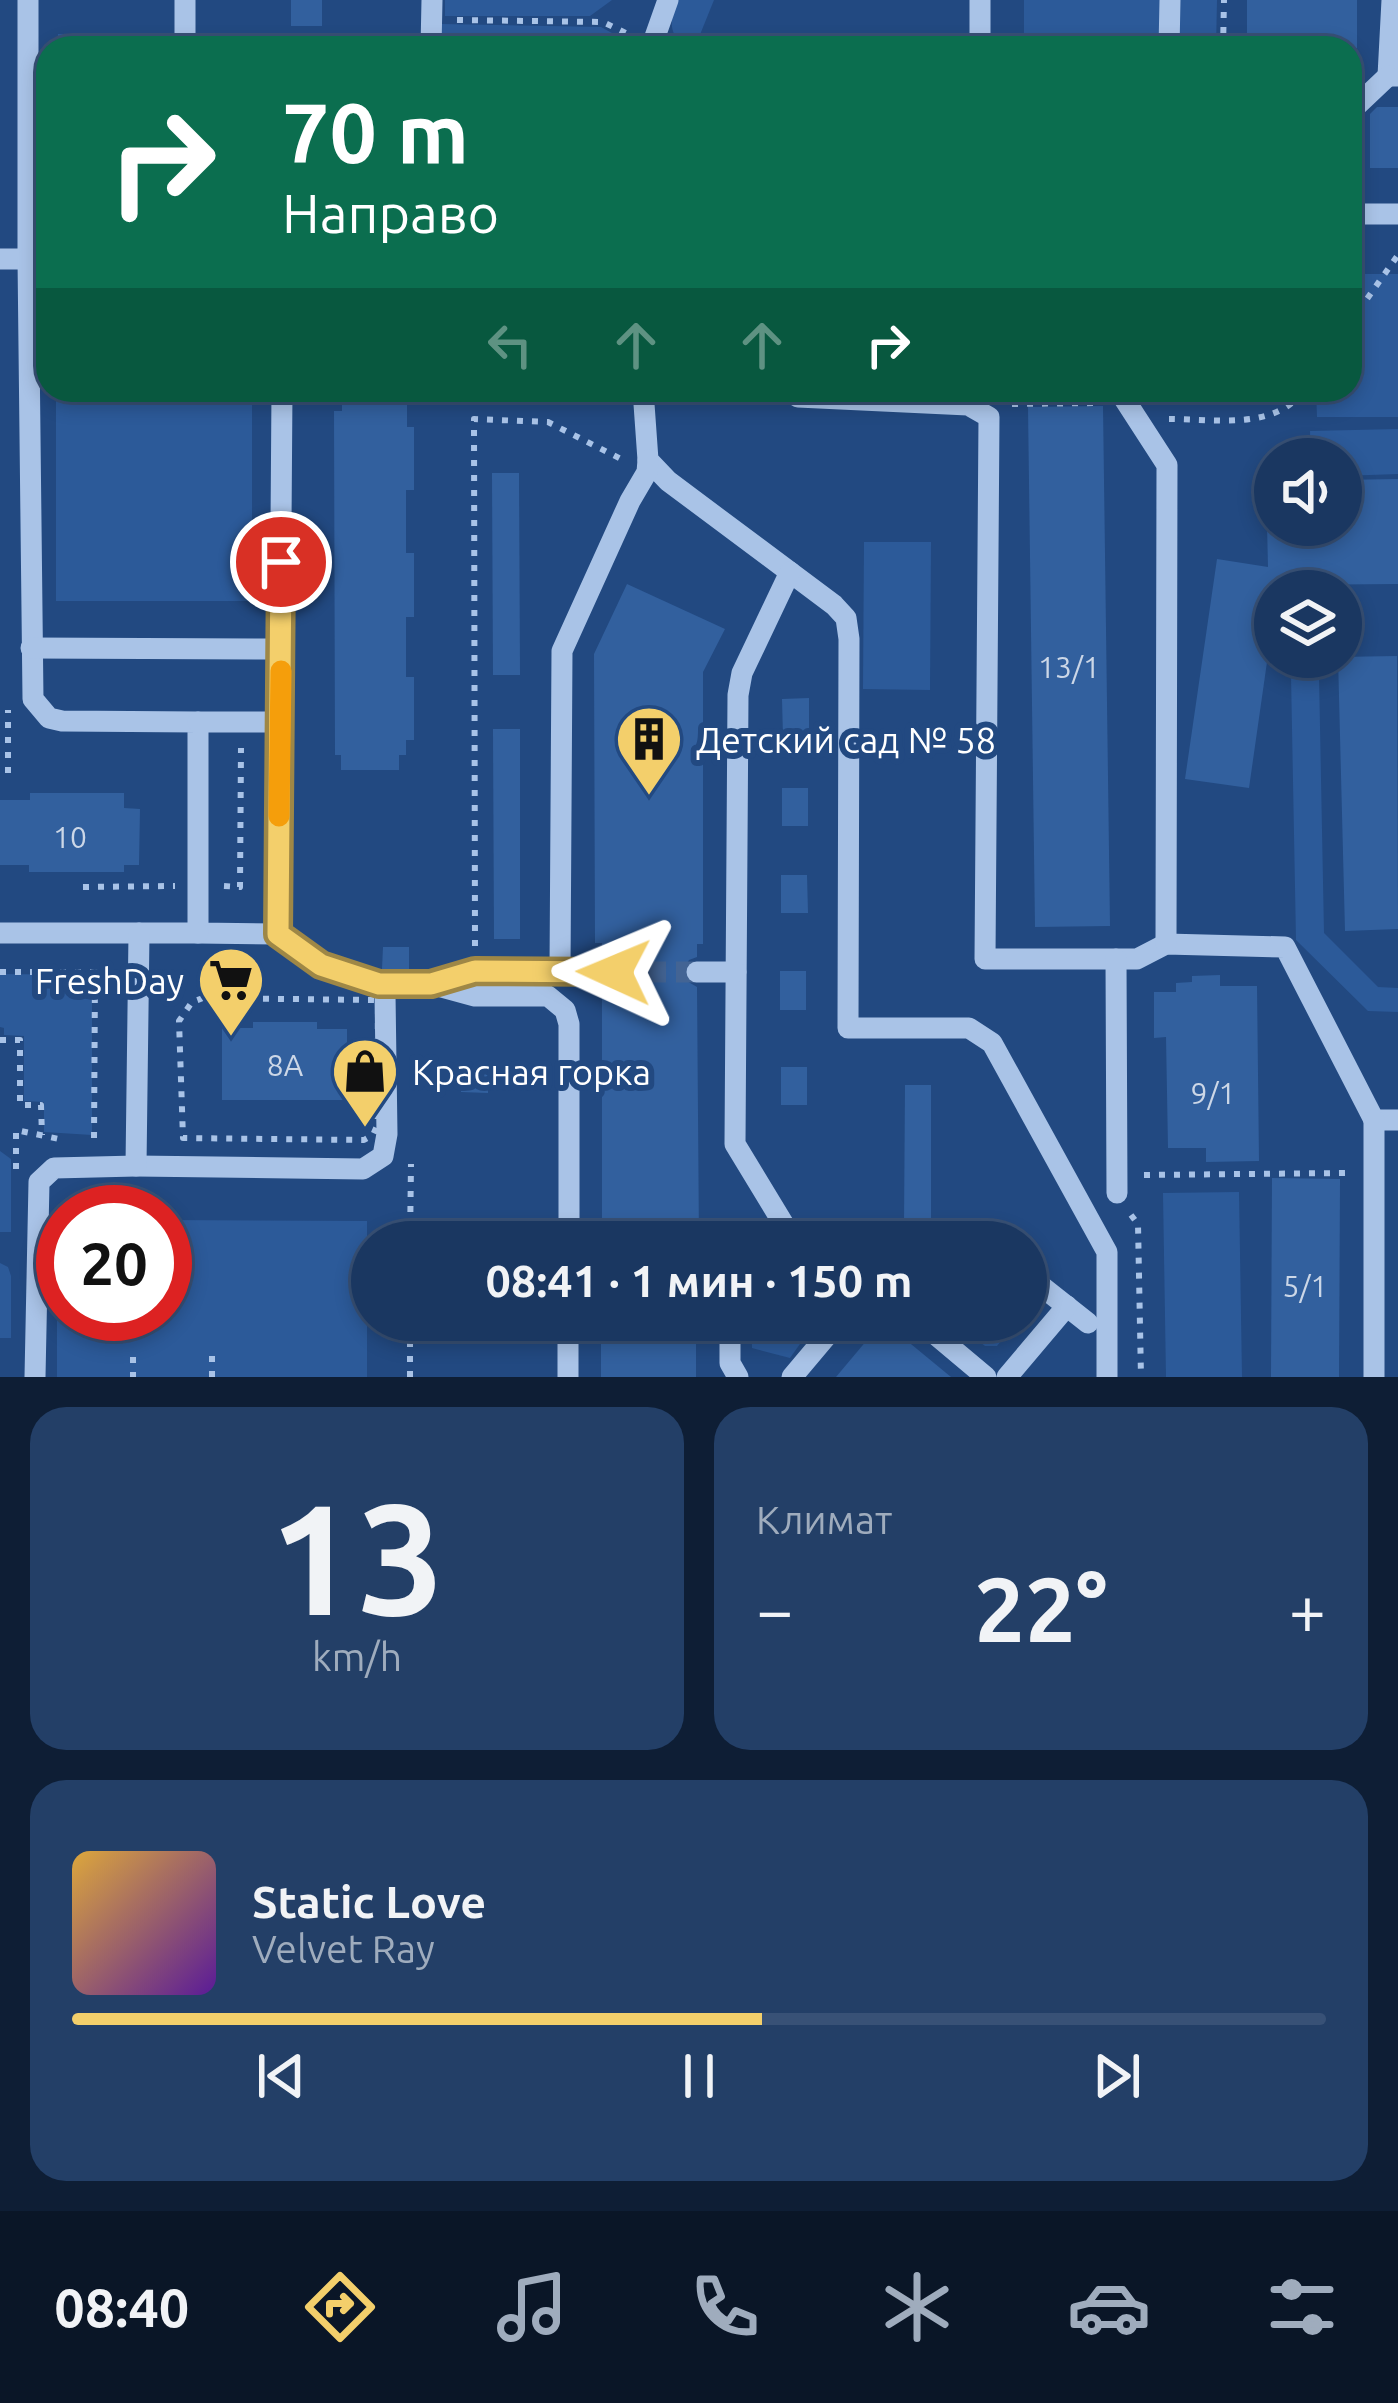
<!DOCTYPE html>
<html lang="ru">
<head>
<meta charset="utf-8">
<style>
  body { margin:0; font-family:Ubuntu,sans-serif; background:#233f67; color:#f1f3f6; height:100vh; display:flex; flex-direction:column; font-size:45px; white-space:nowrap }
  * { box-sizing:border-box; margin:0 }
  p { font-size:39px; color:#9facbd }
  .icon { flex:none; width:66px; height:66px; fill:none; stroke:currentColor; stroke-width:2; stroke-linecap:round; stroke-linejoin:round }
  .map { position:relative; height:1377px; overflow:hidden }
  .sheet { display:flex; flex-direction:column; gap:30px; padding:30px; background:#0e1e35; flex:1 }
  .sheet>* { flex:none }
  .hud { position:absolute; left:36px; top:36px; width:1326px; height:366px; border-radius:36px; box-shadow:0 6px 18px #0003,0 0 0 3px #385176; background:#0b6e4f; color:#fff; overflow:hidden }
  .buttons { position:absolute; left:1254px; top:438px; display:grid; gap:24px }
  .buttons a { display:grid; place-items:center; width:108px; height:108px; border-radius:50%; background:#1a3761; box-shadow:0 6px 18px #0003,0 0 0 3px #385176; font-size:60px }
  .speed { position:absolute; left:36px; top:1185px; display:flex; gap:24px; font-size:60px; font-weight:700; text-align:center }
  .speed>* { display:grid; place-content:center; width:156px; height:156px; border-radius:50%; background:#1a3761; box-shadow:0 6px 18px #0003,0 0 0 3px #385176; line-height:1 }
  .speed .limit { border:18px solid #d22; background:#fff; color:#111 }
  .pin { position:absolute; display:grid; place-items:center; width:102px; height:102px; color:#fff; margin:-51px; border:6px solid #fff; border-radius:50%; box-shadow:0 3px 12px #0007 }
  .me { position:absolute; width:132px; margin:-66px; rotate:271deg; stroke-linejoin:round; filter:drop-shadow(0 0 9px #0008) }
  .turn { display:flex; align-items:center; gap:42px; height:252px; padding:0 48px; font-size:54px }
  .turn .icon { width:156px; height:156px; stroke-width:2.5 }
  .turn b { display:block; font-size:84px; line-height:102px }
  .lanes { display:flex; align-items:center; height:114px; padding:0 48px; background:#0003; justify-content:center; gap:60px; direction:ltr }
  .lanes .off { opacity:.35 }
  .big { font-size:90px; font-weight:700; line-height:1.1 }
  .sheet .tile { flex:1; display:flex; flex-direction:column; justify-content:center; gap:18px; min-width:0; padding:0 42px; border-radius:36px; background:#233f67 }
  .sheet .dial { align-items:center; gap:0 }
  .dial b { font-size:156px; line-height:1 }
  .song { display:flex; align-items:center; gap:36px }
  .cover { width:144px; height:144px; border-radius:18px; background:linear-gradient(135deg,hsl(40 70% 55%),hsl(270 70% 35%)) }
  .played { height:12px; border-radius:6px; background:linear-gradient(90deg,#f3cf6b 55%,#385176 55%) }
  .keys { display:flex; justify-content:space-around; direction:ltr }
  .heat { display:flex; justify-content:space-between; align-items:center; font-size:66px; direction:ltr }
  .sheet .tiles { flex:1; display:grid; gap:30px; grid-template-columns:1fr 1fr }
  .tile:last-child { grid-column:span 2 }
  .trip { position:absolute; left:351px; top:1221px; width:696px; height:120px; border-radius:60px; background:#1a3761; box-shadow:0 6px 18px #0003,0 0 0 3px #385176; font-weight:700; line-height:120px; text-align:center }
  .menu { display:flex; height:192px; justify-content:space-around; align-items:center; background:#0a1627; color:#9facbd }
  .menu .icon { width:84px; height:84px }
  .menu .selected { color:#f3cf6b }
  .menu b { font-size:54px; color:#f1f3f6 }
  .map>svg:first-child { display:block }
  .green { fill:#2c5a99 }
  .building { fill:#32609e }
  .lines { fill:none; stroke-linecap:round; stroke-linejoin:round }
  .minor-tunnel { stroke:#436494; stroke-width:21; stroke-dasharray:21 10; stroke-linecap:butt }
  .path { stroke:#a9c3e7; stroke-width:6; stroke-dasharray:6 9; stroke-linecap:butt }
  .minor { stroke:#a9c3e7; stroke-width:21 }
  .route-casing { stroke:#9e8746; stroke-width:30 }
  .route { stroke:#f3cf6b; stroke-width:21 }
  .slow { stroke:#f59e0b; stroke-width:21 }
  .labels { text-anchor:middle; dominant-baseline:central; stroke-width:12; stroke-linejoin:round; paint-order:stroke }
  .number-label { font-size:30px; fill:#ccd7e7 }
  .poi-label { font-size:36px; fill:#fff; stroke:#224981; text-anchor:start }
</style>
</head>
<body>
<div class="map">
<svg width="1398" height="1377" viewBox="0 0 1398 1377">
  <rect width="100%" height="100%" fill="#224981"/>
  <g class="green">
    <polygon points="445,0 612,0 590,16 445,16"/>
    <path d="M677,0H714L695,47C667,42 669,21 677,0Z"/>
    <polygon points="1024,0 1162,0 1161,48 1024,48"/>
    <polygon points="1179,0 1217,0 1216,48 1179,48"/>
    <polygon points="440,24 601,27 621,38 612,46 447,45 442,38"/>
    <rect x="58" y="34" width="95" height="14"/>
    <polygon points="1350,274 1398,274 1398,417 1317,417 1316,390 1350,390"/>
    <rect x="56" y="390" width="196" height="211"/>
    <polygon points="1398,429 1398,474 1341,476 1341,459 1311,459 1310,431"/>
    <polygon points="864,542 931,542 930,690 863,689"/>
    <polygon points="1291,675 1319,675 1324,933 1378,987 1398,988 1398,1012 1368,1011 1296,940"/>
    <polygon points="0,974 92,975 92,1135 44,1132 44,1102 24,1101 24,1036 4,1035 4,1028 0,1027"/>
    <polygon points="0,1151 11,1159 11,1232 0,1232"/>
    <polygon points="1239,1192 1242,1377 1166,1377 1163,1193"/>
    <polygon points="57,1220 63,1220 63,1314 165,1314 165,1220 367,1221 367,1377 57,1377"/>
    <polygon points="0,1263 8,1267 11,1276 11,1338 0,1338"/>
    <polygon points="751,1320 817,1320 790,1358 752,1348"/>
    <polygon points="983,1320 1017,1320 997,1346 985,1346 971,1335"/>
  </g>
  <g class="building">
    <rect x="291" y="0" width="31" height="26"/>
    <rect x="1247" y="0" width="110" height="48"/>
    <polygon points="1377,107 1398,107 1398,168 1370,168 1370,114"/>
    <polygon points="342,390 407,390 407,427 414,427 414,490 406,490 406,553 414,553 414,617 406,617 406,677 414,677 414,740 406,740 406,755 399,755 399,770 341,770 341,755 335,755 334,411 342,411"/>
    <polygon points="1103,406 1110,926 1035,927 1028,407"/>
    <polygon points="492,473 519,473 520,675 493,675"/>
    <polygon points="1398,479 1398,584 1278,585 1249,788 1185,779 1217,559 1268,567 1267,525 1341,525 1341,480"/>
    <polygon points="627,584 725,629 703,672 703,944 697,944 697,957 689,960 682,971 685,980 697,987 699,1242 602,1242 602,987 622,984 629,971 621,959 602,957 602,943 595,943 594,654"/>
    <polygon points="1397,656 1398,929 1345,931 1338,657"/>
    <polygon points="809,698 809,737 783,737 782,699"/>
    <polygon points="493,729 520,729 520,939 494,939"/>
    <rect x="782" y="788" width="26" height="38"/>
    <polygon points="30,793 124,793 124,808 140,809 139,865 124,865 124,872 29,872 29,865 0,865 0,800 30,800"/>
    <polygon points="781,875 807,875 808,913 781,913"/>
    <polygon points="383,947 409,947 409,969 382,969"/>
    <rect x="780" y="971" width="26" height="39"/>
    <polygon points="1220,975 1220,986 1257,986 1259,1161 1206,1162 1206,1148 1168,1148 1166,1037 1154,1038 1154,992 1176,992 1176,983 1192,982 1192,976"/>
    <polygon points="253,1022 317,1022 317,1029 347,1029 347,1100 222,1100 222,1028 253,1028"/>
    <rect x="781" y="1067" width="26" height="38"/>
    <polygon points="461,1068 488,1068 488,1093 461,1092"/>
    <polygon points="905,1085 931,1085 931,1226 904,1226"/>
    <polygon points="1272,1178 1340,1179 1339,1377 1271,1377"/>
    <rect x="601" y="1320" width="95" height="57"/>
    <polygon points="883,1321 951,1377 836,1377"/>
  </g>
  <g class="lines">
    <polyline class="minor-tunnel" points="614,972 697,972"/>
    <g class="path">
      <polyline points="457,20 603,22 632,36"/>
      <polyline points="1223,48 1224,0"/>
      <polyline points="1350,323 1398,255"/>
      <polyline points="1037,390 1037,404"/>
      <polyline points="1012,404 1098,403"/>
      <path d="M1169,419C1214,419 1275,431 1304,390"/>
      <polyline points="8,773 8,710"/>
      <polyline points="224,886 240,887 241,748"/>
      <polyline points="83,887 175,886"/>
      <polyline points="475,946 474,419 548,422 621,459"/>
      <polyline points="0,972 95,972 94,1140 90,1140"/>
      <polygon points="203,998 374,1000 378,1007 377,1126 373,1135 364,1140 183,1138 179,1021 192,1002"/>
      <polyline points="0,1040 20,1040 20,1105 41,1105 42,1135"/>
      <polyline points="16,1169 16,1130 59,1139"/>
      <polyline points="1144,1175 1347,1173"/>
      <polyline points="1131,1215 1138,1224 1141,1377"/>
      <polyline points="410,1242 411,1164"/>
      <polyline points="133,1357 133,1377"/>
      <polyline points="212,1377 212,1354"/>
      <polyline points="410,1377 410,1320"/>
    </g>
    <g class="minor">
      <polyline points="980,0 980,48"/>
      <polyline points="1392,0 1388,76 1398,76"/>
      <polyline points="185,48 185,0"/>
      <polyline points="431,48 432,0"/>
      <polyline points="651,48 668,0"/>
      <polyline points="1169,48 1170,0"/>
      <polyline points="1350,112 1388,76"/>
      <polyline points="1350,214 1398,214"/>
      <polyline points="0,259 28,259 28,0"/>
      <polyline points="28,259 33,699 49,718 62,721 198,722 198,933 278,934 282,390"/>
      <polyline points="643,390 648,460 668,481 834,605 846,618 849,639 848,1028 969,1028 992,1043 1107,1252 1107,1377"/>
      <polyline points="790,390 798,397 968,405 989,417 985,959 1137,959 1166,944 1285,947 1374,1120 1398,1120"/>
      <polyline points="1123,390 1123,397 1167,465 1166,944"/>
      <polyline points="790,572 742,673 738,695 735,1144 792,1238"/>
      <polyline points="31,648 281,649"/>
      <polyline points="198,722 280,722"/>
      <polyline points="0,933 198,933"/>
      <polyline points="1116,959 1117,1193"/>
      <polyline points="560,971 562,651 630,501 647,472 648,460"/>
      <polyline points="697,972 736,972"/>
      <polyline points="379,984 431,984 475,971 614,972"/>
      <polyline points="431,984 475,996 548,996 565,1010 569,1024 569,1242"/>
      <polyline points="136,1166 363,1169 383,1156 387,1134 385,994 379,984 321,966 278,934"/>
      <polyline points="750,1242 756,1238 798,1242"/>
      <polyline points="1026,1274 1088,1323"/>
      <polyline points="730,1320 730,1363 738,1377"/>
      <polyline points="918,1320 986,1377"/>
      <polyline points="35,1377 39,1182 54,1168 136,1166 139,933"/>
      <polyline points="568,1377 568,1320"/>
      <polyline points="792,1377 840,1320"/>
      <polyline points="1007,1377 1067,1306"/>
      <polyline points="1374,1377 1374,1120"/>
    </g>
  </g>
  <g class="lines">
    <g class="route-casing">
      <polyline id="route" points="281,562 278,934 321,965 379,984 431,984 475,971 614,972"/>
    </g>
    <use href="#route" class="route"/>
    <polyline class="slow" points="279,816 281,671"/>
  </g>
  <defs>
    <g id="building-pin" transform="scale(3.45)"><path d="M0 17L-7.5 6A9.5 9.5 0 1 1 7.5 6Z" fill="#f3cf6b" stroke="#224981"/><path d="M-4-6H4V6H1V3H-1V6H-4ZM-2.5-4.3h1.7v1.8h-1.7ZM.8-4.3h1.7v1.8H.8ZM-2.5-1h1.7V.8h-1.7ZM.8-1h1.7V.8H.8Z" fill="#111"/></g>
    <g id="supermarket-pin" transform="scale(3.45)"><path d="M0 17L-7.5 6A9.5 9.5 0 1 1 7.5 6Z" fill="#f3cf6b" stroke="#224981"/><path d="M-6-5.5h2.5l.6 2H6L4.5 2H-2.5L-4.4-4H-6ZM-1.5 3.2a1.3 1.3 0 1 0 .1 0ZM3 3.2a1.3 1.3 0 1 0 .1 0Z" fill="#111"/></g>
    <g id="shop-pin" transform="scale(3.45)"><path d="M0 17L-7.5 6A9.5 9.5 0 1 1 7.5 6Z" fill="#f3cf6b" stroke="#224981"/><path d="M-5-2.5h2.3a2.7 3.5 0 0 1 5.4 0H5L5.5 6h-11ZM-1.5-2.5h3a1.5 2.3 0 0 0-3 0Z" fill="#111"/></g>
  </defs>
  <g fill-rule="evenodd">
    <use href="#building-pin" x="649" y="739"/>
    <use href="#supermarket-pin" x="231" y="980"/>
    <use href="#shop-pin" x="365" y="1071"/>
  </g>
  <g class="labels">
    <g class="number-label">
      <text x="1069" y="667">13/1</text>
      <text x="70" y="837">10</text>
      <text x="285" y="1065">8А</text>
      <text x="1213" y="1093">9/1</text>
      <text x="1305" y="1286">5/1</text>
    </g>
    <g class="poi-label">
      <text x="696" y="739">Детский сад № 58</text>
      <text x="184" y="980" text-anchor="end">FreshDay</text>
      <text x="412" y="1071">Красная горка</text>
    </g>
  </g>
</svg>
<div class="buttons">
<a><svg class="icon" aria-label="sound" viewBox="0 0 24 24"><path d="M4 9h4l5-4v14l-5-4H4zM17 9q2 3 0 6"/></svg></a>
<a><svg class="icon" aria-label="layers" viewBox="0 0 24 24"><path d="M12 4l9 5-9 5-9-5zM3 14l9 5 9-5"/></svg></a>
</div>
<div class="speed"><div class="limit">20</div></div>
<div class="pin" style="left:281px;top:562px;background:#d93025"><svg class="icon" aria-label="arrive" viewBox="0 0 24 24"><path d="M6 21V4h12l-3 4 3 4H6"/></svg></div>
<svg class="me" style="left:614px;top:972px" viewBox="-20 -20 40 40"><path d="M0-17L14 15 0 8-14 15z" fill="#f3cf6b" stroke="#fff" stroke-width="4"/></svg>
<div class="trip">08:41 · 1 мин · 150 m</div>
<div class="hud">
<div class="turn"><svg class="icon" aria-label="right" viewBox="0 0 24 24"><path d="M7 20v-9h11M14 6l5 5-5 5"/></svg><div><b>70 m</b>Направо</div></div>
<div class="lanes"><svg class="icon off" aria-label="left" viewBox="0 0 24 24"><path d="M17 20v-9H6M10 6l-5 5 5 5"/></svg><svg class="icon off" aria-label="ahead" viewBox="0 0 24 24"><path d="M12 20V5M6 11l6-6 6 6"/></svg><svg class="icon off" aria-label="ahead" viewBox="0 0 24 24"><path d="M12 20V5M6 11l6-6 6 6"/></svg><svg class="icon" aria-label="right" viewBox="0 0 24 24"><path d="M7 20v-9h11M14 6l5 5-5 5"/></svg></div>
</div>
</div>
<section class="sheet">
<div class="tiles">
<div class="tile dial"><b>13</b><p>km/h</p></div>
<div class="tile"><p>Климат</p>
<div class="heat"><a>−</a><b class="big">22°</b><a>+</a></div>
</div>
<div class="tile">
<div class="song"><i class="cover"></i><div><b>Static Love</b><p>Velvet Ray</p></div></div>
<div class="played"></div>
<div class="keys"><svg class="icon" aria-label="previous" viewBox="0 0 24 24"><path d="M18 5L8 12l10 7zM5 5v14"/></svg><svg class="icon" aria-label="pause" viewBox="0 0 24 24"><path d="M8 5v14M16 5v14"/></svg><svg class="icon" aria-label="next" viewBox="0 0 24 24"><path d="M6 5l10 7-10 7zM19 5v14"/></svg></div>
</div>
</div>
</section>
<nav class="menu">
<b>08:40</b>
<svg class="icon selected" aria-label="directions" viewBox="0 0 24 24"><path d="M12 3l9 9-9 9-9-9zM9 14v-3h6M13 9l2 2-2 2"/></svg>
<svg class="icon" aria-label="music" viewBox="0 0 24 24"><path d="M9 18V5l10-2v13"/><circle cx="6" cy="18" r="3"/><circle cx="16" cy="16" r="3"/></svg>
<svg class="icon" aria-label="phone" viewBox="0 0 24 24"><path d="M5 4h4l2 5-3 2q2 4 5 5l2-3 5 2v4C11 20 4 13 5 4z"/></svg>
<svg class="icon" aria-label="climate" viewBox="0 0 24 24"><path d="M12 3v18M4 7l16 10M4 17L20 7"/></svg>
<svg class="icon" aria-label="car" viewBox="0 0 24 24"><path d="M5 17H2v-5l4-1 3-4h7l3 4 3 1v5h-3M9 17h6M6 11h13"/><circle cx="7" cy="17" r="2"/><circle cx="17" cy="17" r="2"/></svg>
<svg class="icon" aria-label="filters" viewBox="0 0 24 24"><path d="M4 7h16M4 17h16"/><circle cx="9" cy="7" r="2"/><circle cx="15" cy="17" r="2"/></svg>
</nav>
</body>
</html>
